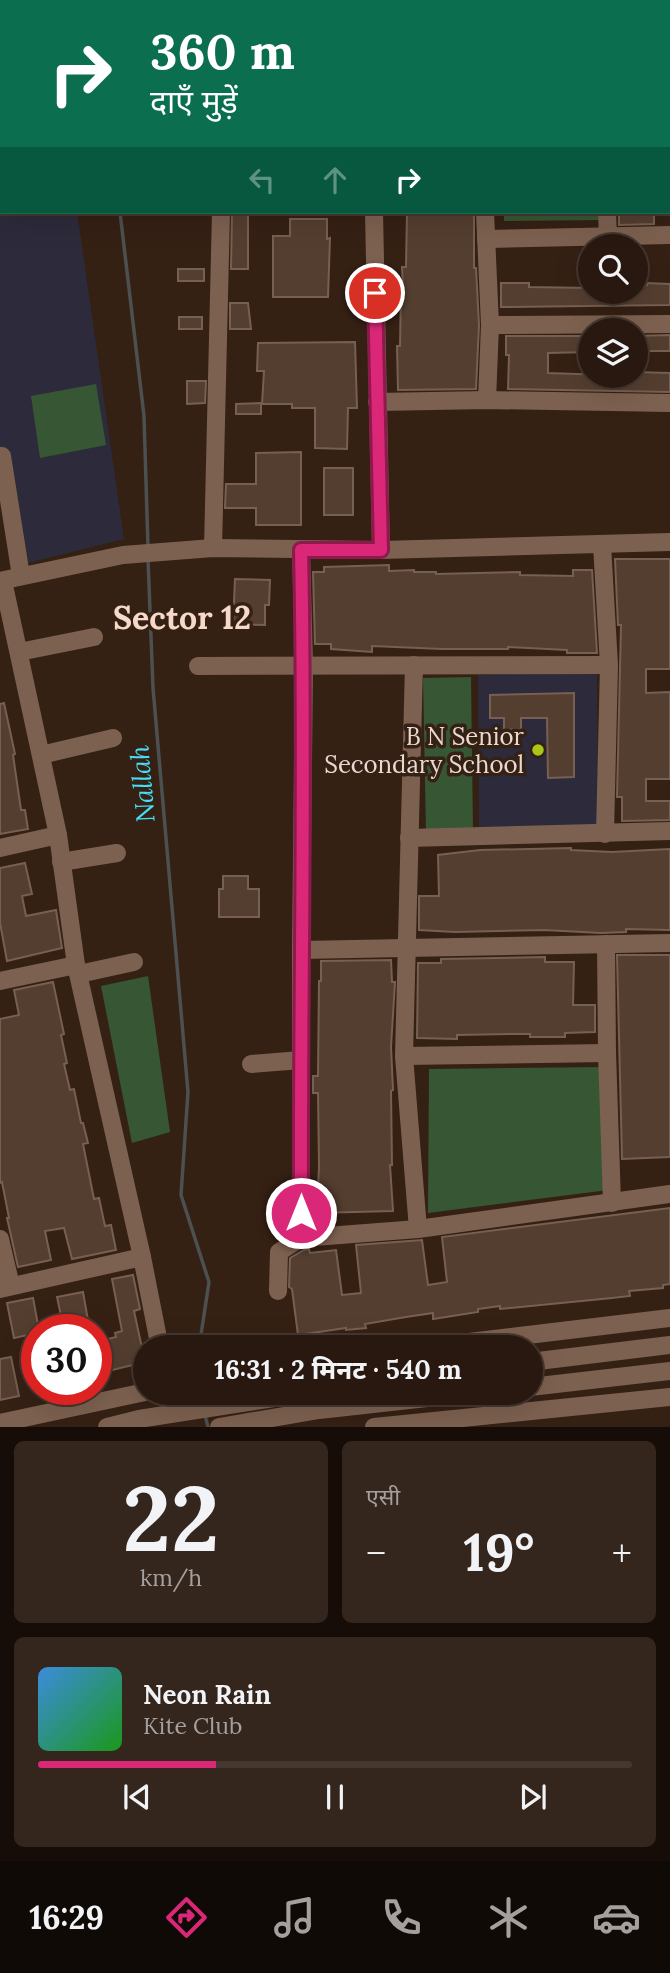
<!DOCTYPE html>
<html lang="hi">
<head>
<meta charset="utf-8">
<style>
  body { margin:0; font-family:Lora,"Noto Sans Devanagari",serif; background:#34251d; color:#f1f3f6; height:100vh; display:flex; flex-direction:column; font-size:26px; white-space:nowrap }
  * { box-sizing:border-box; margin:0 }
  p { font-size:23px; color:#a5a09e }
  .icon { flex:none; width:38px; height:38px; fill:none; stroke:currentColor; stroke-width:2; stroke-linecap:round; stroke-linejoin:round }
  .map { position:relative; height:1427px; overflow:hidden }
  .details { display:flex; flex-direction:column; gap:14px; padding:14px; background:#160d08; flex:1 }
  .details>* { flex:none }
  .banner { position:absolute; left:0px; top:0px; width:670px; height:214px; box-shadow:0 7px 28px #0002,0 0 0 2px #44372f; background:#0b6e4f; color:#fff; overflow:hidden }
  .buttons { position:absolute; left:578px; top:234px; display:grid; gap:14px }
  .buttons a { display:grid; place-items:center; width:70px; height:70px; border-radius:50%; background:#28180f; box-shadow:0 7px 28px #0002,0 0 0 2px #44372f; font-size:35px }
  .speed { position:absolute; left:21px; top:1314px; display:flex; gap:14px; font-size:35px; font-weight:700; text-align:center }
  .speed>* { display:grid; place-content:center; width:91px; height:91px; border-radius:50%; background:#28180f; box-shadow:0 7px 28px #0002,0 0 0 2px #44372f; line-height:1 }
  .speed .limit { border:10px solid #d22; background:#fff; color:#111 }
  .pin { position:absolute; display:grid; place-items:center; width:60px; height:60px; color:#fff; margin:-30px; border:4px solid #fff; border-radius:50%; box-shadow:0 2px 7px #0007 }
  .me { position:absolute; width:77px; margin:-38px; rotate:0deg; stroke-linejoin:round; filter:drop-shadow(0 0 5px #0008) }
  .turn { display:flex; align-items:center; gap:24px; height:147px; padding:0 35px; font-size:32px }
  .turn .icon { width:91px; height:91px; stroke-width:2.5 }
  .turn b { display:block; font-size:49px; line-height:60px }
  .lanes { display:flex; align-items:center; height:66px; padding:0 35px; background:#0003; justify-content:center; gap:35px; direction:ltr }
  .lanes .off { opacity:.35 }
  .big { font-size:52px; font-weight:700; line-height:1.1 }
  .details .widget { flex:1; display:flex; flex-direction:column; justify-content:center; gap:10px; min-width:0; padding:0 24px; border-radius:10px; background:#34251d }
  .details .dial { align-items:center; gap:0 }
  .dial b { font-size:91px; line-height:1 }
  .song { display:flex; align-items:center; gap:21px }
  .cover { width:84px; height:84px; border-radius:10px; background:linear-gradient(135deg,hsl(210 70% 55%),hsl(120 70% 35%)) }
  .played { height:7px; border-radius:4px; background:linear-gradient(90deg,#db2777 30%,#44372f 30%) }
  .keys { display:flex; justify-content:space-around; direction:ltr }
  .heat { display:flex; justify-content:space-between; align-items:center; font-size:38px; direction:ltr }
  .details .tiles { flex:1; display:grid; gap:14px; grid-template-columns:1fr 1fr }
  .widget:last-child { grid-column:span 2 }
  .trip { position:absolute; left:133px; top:1335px; width:410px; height:70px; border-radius:35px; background:#28180f; box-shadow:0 7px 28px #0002,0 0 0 2px #44372f; font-weight:700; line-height:70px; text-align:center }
  .dock { display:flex; height:112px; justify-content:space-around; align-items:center; background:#100a06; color:#a5a09e }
  .dock .icon { width:49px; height:49px }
  .dock .active { color:#db2777 }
  .dock b { font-size:32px; color:#f1f3f6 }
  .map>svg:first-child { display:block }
  .education { fill:#2d2b3b }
  .green { fill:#375633 }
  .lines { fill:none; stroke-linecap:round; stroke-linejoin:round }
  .stream { stroke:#4c5050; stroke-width:3.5 }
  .building { fill:#543e30; stroke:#775f51; stroke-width:2 }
  .minor { stroke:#7d6150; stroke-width:18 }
  .route-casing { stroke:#8e194d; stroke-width:18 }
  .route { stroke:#db2777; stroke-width:12 }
  .poi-dot { fill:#a9c719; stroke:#352014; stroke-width:2.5 }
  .labels { text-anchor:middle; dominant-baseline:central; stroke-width:7; stroke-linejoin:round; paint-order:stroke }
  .poi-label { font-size:24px; fill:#e8d9d1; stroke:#352014; text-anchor:end }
  .water-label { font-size:26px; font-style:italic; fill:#46ddf6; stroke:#352014 }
  .district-label { font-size:32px; font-weight:bold; fill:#f6d9c9; stroke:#352014 }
</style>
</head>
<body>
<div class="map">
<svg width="670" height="1427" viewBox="0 0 670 1427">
  <rect width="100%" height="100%" fill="#352014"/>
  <g class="education">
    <polygon points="0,180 2,212 77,212 124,539 28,563 6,449 0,449"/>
    <polygon points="597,672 598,826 479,830 478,675"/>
  </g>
  <g class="green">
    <polygon points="504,212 604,212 604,220 504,221"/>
    <polygon points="96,384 106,445 40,458 31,396"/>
    <polygon points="471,677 473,831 426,832 423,678"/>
    <polygon points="148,976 170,1132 132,1143 101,986"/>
    <polygon points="606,1067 608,1190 428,1213 429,1069"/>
  </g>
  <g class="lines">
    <g class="stream">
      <polyline points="96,0 96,2"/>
      <polyline points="120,212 144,416 148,547"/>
      <polyline points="148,559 153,688 188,1092 181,1195 209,1282 199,1348"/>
      <polyline points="200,1393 203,1404"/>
      <polyline points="205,1415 208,1427"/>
    </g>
  </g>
  <g class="building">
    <polygon points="232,212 248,212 248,269 231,269"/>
    <polygon points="407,212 474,212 474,268 476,268 479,325 476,389 398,390 397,346 400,346 401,288 403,288 402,267 406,267"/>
    <polygon points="619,212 654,212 654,224 619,225"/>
    <polygon points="290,219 327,219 327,239 330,238 328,297 273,297 273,236 290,236"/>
    <rect x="178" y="269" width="26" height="12"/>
    <polygon points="501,283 529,283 529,287 590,288 590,292 635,292 635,286 647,285 647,283 670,284 670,305 501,307"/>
    <polygon points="230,303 248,303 251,329 230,329"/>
    <rect x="179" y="317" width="23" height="12"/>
    <polygon points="670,335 670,351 635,351 635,336"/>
    <polygon points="506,336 589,336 589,352 548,353 548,373 636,376 636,372 670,373 670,392 508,389 509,355 506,355"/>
    <polygon points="355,342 357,408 348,408 347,449 315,448 315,408 292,408 292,404 262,404 264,371 257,371 258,343"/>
    <polygon points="187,381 206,381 205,403 187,404"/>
    <polygon points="261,403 261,414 236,414 236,404"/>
    <polygon points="301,452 301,525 256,525 256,508 225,508 226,484 256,484 256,453"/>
    <rect x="324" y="468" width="29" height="47"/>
    <polygon points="615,559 670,559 670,669 646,669 646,693 670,692 670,779 646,779 646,801 670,801 670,820 622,821 622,797 617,797 621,625 618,625"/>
    <polygon points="389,565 389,571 414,570 414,572 436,572 436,574 520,572 520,575 573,576 573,570 592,570 597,653 567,653 567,650 508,647 508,649 442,649 372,646 372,652 331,649 331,644 315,644 313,572 324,572 324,567"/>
    <polygon points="235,579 270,580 269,605 265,605 265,625 233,624"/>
    <polygon points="574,693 574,777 548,778 547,718 521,718 521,729 504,730 504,718 490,718 490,695"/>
    <polygon points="4,703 15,754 13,755 21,810 25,810 28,829 0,834 0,704"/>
    <polygon points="571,848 571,850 612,852 670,849 670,930 626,929 626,932 601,933 544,930 455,932 419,930 419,896 439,896 438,855 480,850"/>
    <polygon points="25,863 32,894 22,896 26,916 56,910 62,948 7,961 0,923 0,868"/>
    <polygon points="223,876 248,876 248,889 259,889 259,917 219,917 219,889 223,889"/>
    <polygon points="617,955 670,955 670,1157 622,1159"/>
    <polygon points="545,957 545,962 574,962 573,1005 595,1005 595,1032 565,1033 565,1037 530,1037 530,1034 510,1034 457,1035 457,1039 417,1038 418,963 441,963 441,959"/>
    <polygon points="391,960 392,982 395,982 391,1047 393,1090 391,1091 392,1165 390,1165 393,1211 316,1213 316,1187 318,1187 319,1167 318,1093 313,1093 313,1076 318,1076 319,981 321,981 321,961"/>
    <polygon points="53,982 64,1034 61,1035 67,1063 64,1064 70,1090 74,1089 81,1123 83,1123 88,1143 83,1144 94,1199 99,1198 105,1226 111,1225 116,1250 72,1259 64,1228 45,1231 51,1260 18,1267 7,1218 9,1218 2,1182 0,1183 0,1019 19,1015 14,990"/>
    <polygon points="670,1208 670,1284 663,1285 663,1288 629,1291 630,1296 612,1298 500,1309 500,1306 478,1309 478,1312 433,1319 433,1313 406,1317 365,1324 366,1328 346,1330 346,1328 298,1335 292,1289 289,1287 290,1258 304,1250 309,1249 310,1253 336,1250 342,1295 361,1293 356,1245 422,1240 428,1285 447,1282 442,1237"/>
    <polygon points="133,1275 140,1309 134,1311 145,1362 96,1374 96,1342 116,1337 115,1333 122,1331 112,1279"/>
    <polygon points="83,1292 89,1326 64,1330 57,1297"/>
    <polygon points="33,1298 39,1330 37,1330 37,1333 14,1338 7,1303"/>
    <polygon points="11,1357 19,1396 0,1400 0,1359"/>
  </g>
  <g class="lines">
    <g class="minor">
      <polyline points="270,0 270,2"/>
      <polyline points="370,0 370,2"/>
      <polyline points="33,2 33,0"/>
      <polyline points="480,2 480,0"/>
      <polyline points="668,4 670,4"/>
      <polyline points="0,58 2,58"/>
      <polyline points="0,162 2,162"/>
      <polyline points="374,212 381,550"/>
      <polyline points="485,212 490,325 487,400"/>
      <polyline points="607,212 608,236"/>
      <polyline points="486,239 670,235"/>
      <polyline points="490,325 670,324"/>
      <polyline points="377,402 487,400 670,403"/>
      <polyline points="0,456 2,456 21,576"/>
      <polyline points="602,545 609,665 605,834"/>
      <polyline points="213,548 221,212"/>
      <polyline points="301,550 304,666 301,950 301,1238"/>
      <polyline points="0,581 123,555 213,548 381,550 670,542"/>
      <polyline points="3,581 58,835 76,965 142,1257 160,1348"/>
      <polyline points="19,652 94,637"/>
      <polyline points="414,665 404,1056 418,1229"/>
      <polyline points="198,666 609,665"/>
      <polyline points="41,755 113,738"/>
      <polyline points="409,838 670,831"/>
      <polyline points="0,848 58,835"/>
      <polyline points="61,862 117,853"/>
      <polyline points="606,944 607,1053 612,1203"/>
      <polyline points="301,950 670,943"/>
      <polyline points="79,974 134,962"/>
      <polyline points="0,981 76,965"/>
      <polyline points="404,1056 607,1053"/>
      <polyline points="251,1064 301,1060"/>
      <polyline points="0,1239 11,1286"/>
      <polyline points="0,1289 142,1257"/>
      <polyline points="278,1291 279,1252 301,1238 418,1229 670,1194"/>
      <polyline points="419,1348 670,1318"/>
      <polyline points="530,1362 670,1345"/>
      <polyline points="530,1387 670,1371"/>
      <polyline points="0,1423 145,1392"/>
      <polyline points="107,1427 139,1419 306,1393"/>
      <polyline points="219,1427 319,1410 472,1393"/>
      <polyline points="374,1427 670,1397"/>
    </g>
  </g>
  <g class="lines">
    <g class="route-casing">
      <path id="route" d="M301,1213C300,992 306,771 301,550H381L375,293"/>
    </g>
    <use href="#route" class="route"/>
  </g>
  <circle class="poi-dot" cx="538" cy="750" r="7"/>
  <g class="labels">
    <g class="poi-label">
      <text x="524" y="736">B N Senior<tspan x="524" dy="28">Secondary School</tspan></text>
    </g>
    <g class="water-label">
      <text transform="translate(142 784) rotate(-95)">Nallah</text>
    </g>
    <g class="district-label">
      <text x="182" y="617">Sector 12</text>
    </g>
  </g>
</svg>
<div class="buttons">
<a><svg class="icon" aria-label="search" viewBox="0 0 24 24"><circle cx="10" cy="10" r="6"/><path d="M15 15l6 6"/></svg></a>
<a><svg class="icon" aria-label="layers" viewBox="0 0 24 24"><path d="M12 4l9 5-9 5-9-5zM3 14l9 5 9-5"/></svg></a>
</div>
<div class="speed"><div class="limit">30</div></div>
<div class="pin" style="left:375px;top:293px;background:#d93025"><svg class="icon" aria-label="arrive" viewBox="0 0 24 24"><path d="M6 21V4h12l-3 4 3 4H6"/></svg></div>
<svg class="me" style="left:301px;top:1213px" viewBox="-20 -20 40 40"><circle r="17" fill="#db2777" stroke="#fff" stroke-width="3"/><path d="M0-11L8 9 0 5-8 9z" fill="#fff"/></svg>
<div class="trip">16:31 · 2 मिनट · 540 m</div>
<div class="banner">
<div class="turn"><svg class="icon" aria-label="right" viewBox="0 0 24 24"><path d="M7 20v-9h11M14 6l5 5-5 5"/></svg><div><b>360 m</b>दाएँ मुड़ें</div></div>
<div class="lanes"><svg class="icon off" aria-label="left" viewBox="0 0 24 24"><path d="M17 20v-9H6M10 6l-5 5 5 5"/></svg><svg class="icon off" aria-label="ahead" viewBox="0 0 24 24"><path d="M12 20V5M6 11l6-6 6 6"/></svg><svg class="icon" aria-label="right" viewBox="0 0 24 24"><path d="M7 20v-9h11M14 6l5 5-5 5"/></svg></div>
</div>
</div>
<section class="details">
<div class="tiles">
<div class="widget dial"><b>22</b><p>km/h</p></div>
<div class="widget"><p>एसी</p>
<div class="heat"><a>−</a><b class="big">19°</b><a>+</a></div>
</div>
<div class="widget">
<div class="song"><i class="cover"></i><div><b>Neon Rain</b><p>Kite Club</p></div></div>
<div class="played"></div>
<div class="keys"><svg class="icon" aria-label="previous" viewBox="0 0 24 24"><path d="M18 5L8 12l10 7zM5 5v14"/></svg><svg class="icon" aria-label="pause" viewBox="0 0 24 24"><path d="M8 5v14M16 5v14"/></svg><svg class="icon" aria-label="next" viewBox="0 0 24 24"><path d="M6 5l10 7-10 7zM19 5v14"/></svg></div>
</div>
</div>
</section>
<nav class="dock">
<b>16:29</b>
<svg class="icon active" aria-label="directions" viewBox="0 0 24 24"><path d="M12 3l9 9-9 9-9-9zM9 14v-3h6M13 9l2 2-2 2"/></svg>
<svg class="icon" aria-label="music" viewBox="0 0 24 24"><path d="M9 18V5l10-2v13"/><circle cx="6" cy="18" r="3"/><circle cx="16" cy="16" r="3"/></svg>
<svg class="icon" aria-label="phone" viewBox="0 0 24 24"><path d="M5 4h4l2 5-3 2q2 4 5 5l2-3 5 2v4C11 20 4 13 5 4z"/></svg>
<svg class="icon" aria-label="climate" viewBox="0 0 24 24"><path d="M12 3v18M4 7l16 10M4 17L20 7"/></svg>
<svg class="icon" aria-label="car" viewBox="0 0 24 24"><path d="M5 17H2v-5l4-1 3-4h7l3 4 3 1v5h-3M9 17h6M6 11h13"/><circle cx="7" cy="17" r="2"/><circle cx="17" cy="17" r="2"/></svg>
</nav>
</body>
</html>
